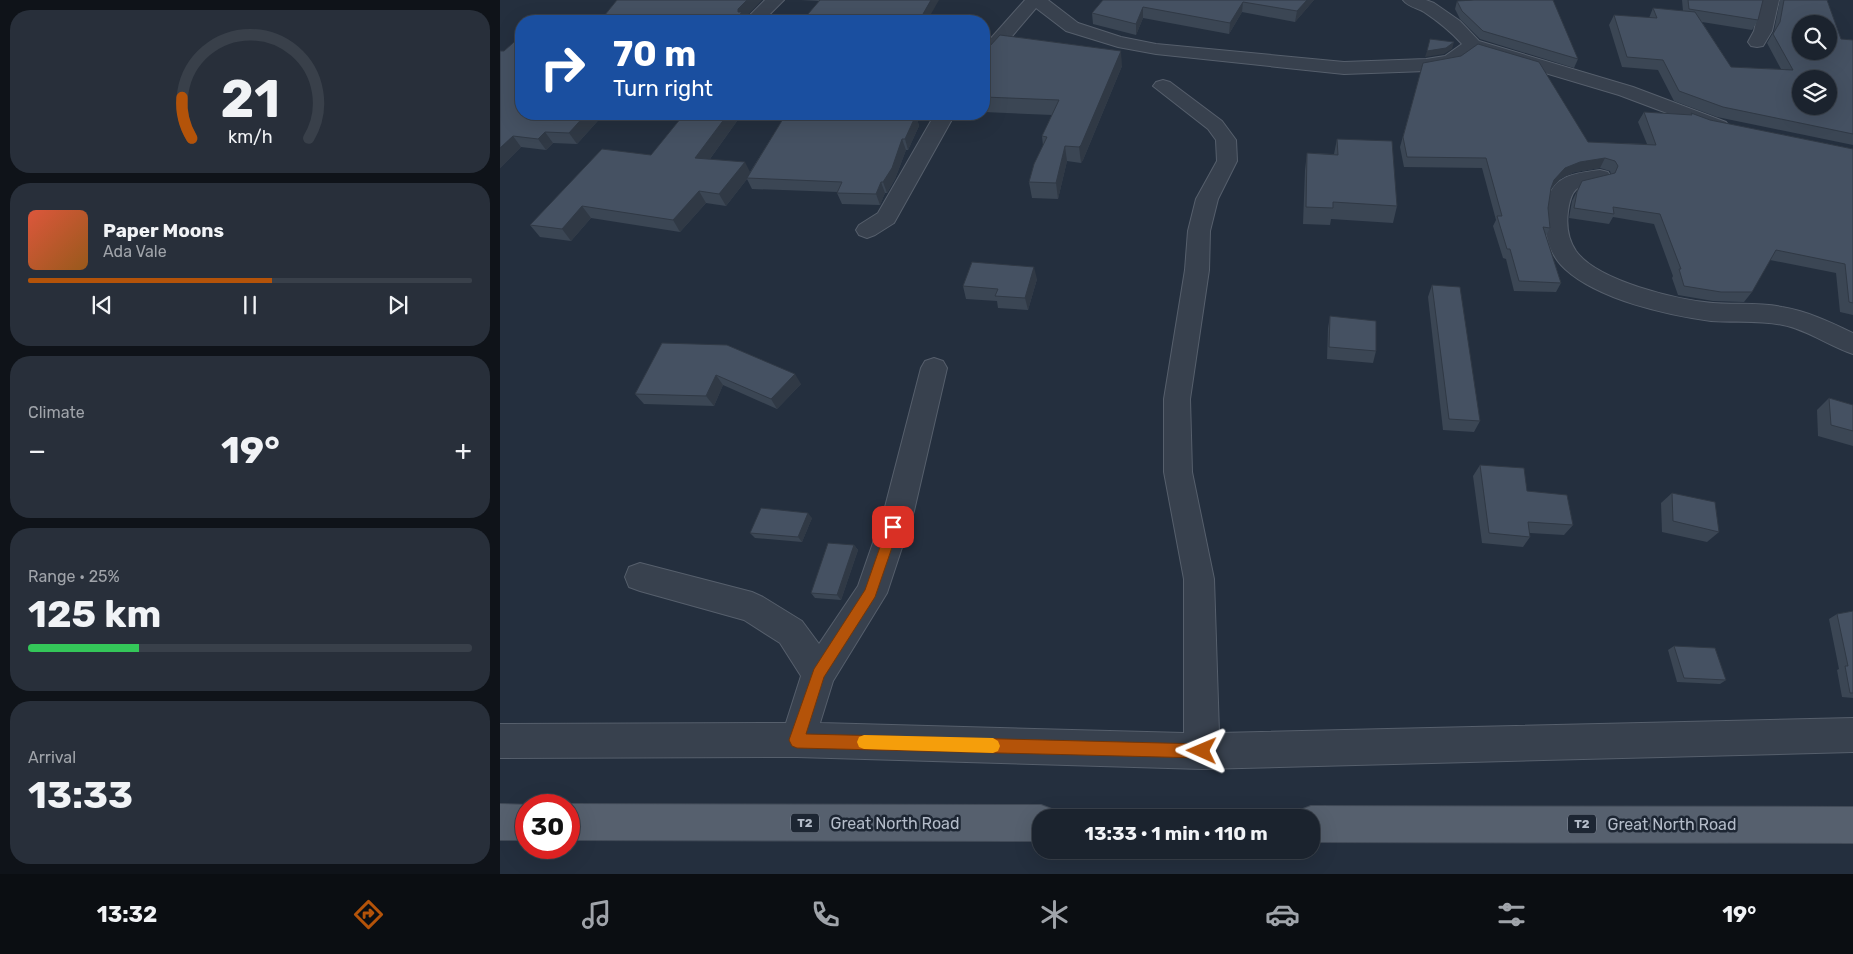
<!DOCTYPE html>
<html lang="en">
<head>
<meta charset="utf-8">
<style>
  body { margin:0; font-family:Rubik,sans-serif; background:#282f3a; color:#f1f3f6; height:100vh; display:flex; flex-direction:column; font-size:19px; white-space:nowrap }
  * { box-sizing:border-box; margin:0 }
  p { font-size:16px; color:#a0a4aa }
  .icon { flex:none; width:28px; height:28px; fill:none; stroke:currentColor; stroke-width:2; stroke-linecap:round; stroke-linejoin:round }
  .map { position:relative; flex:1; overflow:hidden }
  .drawer { display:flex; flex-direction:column; gap:10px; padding:10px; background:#0f1319; width:500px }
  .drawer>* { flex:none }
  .top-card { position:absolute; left:15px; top:15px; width:475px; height:105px; border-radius:20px; box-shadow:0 5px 20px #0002,0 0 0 1px #39404a; background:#1a4fa0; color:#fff; overflow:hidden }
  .buttons { position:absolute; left:1292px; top:15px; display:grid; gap:10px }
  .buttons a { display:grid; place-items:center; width:45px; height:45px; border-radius:50%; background:#1b232e; box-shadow:0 5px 20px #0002,0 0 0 1px #39404a; font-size:25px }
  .speed { position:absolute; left:15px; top:794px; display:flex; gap:10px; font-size:25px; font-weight:700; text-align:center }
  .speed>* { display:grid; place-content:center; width:65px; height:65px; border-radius:50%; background:#1b232e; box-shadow:0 5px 20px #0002,0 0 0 1px #39404a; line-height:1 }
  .speed .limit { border:8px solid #d22; background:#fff; color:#111 }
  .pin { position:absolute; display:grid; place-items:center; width:42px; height:42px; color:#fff; margin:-21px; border-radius:10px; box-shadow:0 2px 8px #0006 }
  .me { position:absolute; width:55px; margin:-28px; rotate:271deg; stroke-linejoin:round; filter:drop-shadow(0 0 4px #0008) }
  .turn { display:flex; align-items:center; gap:18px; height:105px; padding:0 15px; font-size:22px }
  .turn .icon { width:65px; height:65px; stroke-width:2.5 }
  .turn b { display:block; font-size:35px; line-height:42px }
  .big { font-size:38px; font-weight:700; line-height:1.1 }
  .drawer .widget { flex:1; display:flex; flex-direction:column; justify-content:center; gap:8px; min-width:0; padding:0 18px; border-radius:20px; background:#282f3a }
  .drawer .dial { align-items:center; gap:0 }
  .dial svg { height:130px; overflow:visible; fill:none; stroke:#39404a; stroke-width:7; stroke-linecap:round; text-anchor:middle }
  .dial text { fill:#f1f3f6; stroke:none }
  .song { display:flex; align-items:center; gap:15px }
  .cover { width:60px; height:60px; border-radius:8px; background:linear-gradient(135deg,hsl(10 70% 55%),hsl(30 70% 35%)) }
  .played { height:5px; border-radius:2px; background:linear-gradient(90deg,#b45309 55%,#39404a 55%) }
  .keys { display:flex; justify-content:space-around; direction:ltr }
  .heat { display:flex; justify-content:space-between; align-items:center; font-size:28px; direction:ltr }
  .charge { height:8px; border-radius:4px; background:linear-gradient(90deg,#34c759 25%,#39404a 0) }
  .trip { position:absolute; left:532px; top:809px; width:288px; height:50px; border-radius:20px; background:#1b232e; box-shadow:0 5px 20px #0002,0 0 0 1px #39404a; font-weight:700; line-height:50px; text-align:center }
  .tab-bar { display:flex; height:80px; justify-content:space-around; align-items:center; background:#0b0e12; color:#a0a4aa }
  .tab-bar .icon { width:35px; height:35px }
  .tab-bar .on { color:#b45309 }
  .tab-bar b { font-size:22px; color:#f1f3f6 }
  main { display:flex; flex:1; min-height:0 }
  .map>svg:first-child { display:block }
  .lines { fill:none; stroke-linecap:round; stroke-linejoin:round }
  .minor-casing { stroke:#565f6c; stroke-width:2 }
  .major-casing { stroke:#414a57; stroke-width:2 }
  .minor { fill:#38414e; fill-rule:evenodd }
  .major { fill:#56606e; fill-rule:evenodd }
  .wall { fill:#3b4654 }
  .shaded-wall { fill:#303945 }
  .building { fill:#455162; stroke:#303945; fill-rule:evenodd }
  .route { fill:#b45309; stroke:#753606 }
  .slow { fill:#f59e0b }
  .labels { text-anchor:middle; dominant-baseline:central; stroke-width:5; stroke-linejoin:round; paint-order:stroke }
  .shield { fill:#1d2633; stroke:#878f9c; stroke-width:1 }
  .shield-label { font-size:12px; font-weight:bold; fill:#b4bcc9 }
  .near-street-label { font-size:16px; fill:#b4bcc9; stroke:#1d2633 }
</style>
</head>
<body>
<main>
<section class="drawer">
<div class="widget dial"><svg viewBox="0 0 100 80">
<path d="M14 69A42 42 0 1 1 86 69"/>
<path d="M14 69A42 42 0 0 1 8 44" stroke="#b45309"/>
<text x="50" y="56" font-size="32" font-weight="700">21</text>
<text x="50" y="72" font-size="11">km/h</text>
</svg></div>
<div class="widget">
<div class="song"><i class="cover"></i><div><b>Paper Moons</b><p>Ada Vale</p></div></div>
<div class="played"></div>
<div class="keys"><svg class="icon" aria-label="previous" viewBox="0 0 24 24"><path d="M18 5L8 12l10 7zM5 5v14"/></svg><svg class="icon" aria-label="pause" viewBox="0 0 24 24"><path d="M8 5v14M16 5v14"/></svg><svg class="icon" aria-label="next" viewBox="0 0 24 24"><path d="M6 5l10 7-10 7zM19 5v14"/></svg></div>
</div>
<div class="widget"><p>Climate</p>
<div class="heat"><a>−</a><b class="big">19°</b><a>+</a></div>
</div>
<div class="widget"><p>Range · 25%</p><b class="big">125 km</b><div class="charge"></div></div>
<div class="widget"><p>Arrival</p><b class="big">13:33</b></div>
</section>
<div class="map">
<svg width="1353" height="874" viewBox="0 0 1353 874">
  <rect width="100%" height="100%" fill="#242f3e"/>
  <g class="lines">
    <g class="minor-casing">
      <g id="minor">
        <polygon points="265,0 284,0 263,21 244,21"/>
        <path d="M525,0H548L578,23L621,37L656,44L844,62L926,59L945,56L962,44C951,32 939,22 924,12C918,8 908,7 903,0H926L934,3L960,21L979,41L1133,87L1226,122L1229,126L1226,130L1219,132L1212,130L1119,95L975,52L958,64L926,71L844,74L656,54L618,47L566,31L536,8L491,61L484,62V46Z"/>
        <polygon points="1261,0 1279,0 1272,31 1263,46 1257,47 1251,46 1248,42 1254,31"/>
        <polygon points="663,80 670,82 722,121 736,140 737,161 718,199 710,231 709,270 690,399 692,472 714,579 719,733 1353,718 1353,752 702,769 297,757 0,758 0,724 286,723 301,676 280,643 244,620 140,591 129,587 125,577 129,567 140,563 252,592 263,597 302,621 319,644 358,586 384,511 421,368 425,361 434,358 443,361 447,368 414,511 387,593 333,681 320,723 684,733 684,579 664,472 664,399 685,270 688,231 696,199 717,161 716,140 708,129 653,86 656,82"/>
        <polygon points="435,114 455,114 394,223 375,235 367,238 359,235 356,230 359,225 378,213"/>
        <path d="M1100,170L1108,172L1111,177L1108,182C1082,189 1073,179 1068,211C1066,226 1068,239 1076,251C1097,281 1178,300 1213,303C1236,305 1259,302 1282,307C1307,311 1330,322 1353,333V354C1329,346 1308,330 1283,325C1259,320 1235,323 1211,321C1167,315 1099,300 1065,269C1046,252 1042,224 1048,199C1055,174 1078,173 1100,170Z"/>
      </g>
    </g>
    <g class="major-casing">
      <g id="major">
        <polygon points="0,804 29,805 26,805 26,840 0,840"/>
        <polygon points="69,804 541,805 554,810 557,818 541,818 541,841 69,840 69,805 66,805"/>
        <polygon points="811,806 1353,807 1353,843 811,842 811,818 795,818 798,811"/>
      </g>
    </g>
    <use href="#minor" class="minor"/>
    <use href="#major" class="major"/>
  </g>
  <g class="wall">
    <polygon points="117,0 245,18 246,21 100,21"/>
    <polygon points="301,0 439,0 319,1"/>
    <polygon points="603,0 814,0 795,22 742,12 729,34 643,18 636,35 593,24 592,13"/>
    <polygon points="1182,0 1263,0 1258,20 1252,30 1202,22 1231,67 1281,69 1267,43 1274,31 1280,0 1327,0 1341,39 1353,40 1353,145 1217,117 1174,101 1158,70 1122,67 1109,25 1114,15 1149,18 1153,8 1183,11"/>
    <polygon points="957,1 1078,59 1074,68 980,39 960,19 955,9"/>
    <polygon points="484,50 622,66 583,160 581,163 567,161 558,199 532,198 529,182 543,146 542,136 552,115 484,112"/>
    <polygon points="0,51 4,51 104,114 77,144 53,143 46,150 21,147 0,168"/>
    <polygon points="923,63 1088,142 1147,144 1138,122 1144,112 1190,115 1191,113 1210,120 1353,149 1353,315 1340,312 1336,273 1270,260 1252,292 1244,302 1213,301 1178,295 1172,278 1173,276 1154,224 1113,217 1109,224 1069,218 1072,201 1082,181 1111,174 1110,171 1100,168 1075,172 1061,178 1051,189 1048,208 1050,228 1046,236 1061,283 1056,292 1014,291 1006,259 1003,258 993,226 996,220 982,168 904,167 900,147"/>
    <polygon points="192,114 242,114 210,159 250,172 283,119 277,119 275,114 395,114 416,115 419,126 408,150 406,150 395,179 387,193 385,193 380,205 342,204 337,193 338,192 252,189 247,179 226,206 206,203 180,232 91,218 71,241 40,237 30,225 151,155"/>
    <polygon points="837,139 897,206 893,223 831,219 830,225 803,224 805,170 807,153 834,154"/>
    <polygon points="537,279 528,310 498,308 497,301 466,299 463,286"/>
    <polygon points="932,285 980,421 974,432 943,430 928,297"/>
    <polygon points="830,316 876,351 873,363 827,359 828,328"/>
    <polygon points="162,343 301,384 277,409 223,385 214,406 144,404 135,394"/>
    <polygon points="1329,398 1353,405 1353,446 1318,436 1317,410"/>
    <polygon points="980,465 1027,491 1073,525 1064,535 1030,533 1030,537 1023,547 982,543 973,476"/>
    <polygon points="1172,493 1219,532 1207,542 1162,532 1161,503"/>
    <polygon points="312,518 302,542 255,538 250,533"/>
    <polygon points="354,545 358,550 341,600 315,598 311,593"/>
    <polygon points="1353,611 1353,698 1342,697 1337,670 1339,669 1329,619 1337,614"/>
    <polygon points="1174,646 1226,680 1220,684 1177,682 1168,650"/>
  </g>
  <g class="shaded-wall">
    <polygon points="247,0 262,0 245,18 246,21 237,21 236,19 238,9"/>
    <polygon points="431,0 439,0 427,21 419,21"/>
    <polygon points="807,0 814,0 795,22 797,11"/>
    <polygon points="743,2 742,12 729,34 730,23"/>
    <polygon points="643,7 643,18 636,35 636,24"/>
    <polygon points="214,16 216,21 209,21"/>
    <polygon points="954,42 952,49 944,54 925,57 927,51"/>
    <polygon points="621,51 622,66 583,160 581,163 579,147"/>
    <polygon points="86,114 104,114 77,144 69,133"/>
    <polygon points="228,114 242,114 202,170 195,158"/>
    <polygon points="416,115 419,126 408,150 405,139"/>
    <polygon points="45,132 53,143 46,150 38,139"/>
    <polygon points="13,136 21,147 0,168 0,148"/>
    <polygon points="402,139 406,150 395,179 387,193 383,182"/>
    <polygon points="565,146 567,161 558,199 556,183"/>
    <polygon points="1105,158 1100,168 1075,172 1061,178 1050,190 1054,180 1065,168 1080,162"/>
    <polygon points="245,162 251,174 247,178 247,179 226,206 219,194"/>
    <polygon points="381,182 385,193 380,205 376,194"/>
    <polygon points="199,191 206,203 180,232 173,220"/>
    <polygon points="82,206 91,218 71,241 62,229"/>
    <polygon points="534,267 537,279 528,310 525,298"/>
    <polygon points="295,374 301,384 277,409 271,399"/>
    <polygon points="216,375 223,385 214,406 206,396"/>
    <polygon points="308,513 312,518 302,542 298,537"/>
    <polygon points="354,545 358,550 341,600 337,595"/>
  </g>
  <g class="building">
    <polygon points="117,0 247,0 238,9 238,12 242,12 236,19 214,16 209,21 100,21"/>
    <polygon points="320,0 431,0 419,21 302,21"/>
    <polygon points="603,0 807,0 797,11 743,2 730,23 643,7 636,24 592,13"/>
    <polygon points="974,0 1053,0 1078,59 983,31 962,11 957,1"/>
    <polygon points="1188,0 1263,0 1258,20 1189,9"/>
    <path d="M1284,0H1327L1341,39L1353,40V134L1223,107L1179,91L1163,60L1127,57L1114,15L1157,18L1153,8L1195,12L1231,67L1293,70L1273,34L1280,22ZM1301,24H1329V51H1301ZM1301,79H1329V106H1301Z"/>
    <polygon points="500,35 621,51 581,145 579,147 565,146 556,183 529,182 534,164 547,137 542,136 559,100 484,97 484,50 485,48 489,47"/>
    <polygon points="930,39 954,42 946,48 927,51"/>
    <polygon points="14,42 21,42 21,114 86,114 69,133 45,132 38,139 13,136 0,148 0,51 4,51"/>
    <polygon points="978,44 1039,62 1088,142 1156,145 1144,112 1192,115 1191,113 1210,120 1353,149 1353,303 1349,302 1345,264 1276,250 1252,292 1221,292 1184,286 1179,269 1181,269 1160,214 1113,207 1114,214 1074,208 1077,192 1082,181 1115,173 1118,166 1115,161 1105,158 1080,162 1065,168 1054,180 1051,188 1048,208 1050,228 1043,227 1061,283 1019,281 1010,249 1007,249 997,216 1002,216 986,158 907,157 903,137 923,63 961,56"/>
    <polygon points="192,114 228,114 195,158 245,162 219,194 199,191 173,220 82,206 62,229 30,225 102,149 151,155 181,118 188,118"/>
    <polygon points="286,114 395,114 416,115 405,139 402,139 392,168 383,182 381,182 376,194 337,193 342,182 247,178"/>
    <polygon points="837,139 892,141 897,206 833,202 833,208 806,207 807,153 838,155"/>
    <polygon points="472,262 534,267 525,298 495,296 498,289 463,286"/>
    <polygon points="932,285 960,287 980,421 949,419"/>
    <polygon points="830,316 876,321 876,351 829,347"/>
    <polygon points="162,343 227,345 295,374 271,399 216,375 206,396 135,394"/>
    <polygon points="1329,398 1353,405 1353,431 1331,425"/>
    <polygon points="980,465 1024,468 1027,491 1067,495 1073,525 1028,522 1030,537 989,533"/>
    <polygon points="1172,493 1215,502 1219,532 1173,521"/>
    <polygon points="261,508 308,513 298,537 250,533"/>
    <polygon points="328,543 354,545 337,595 311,593"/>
    <polygon points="1353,611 1353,693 1350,693 1345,666 1348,666 1337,614"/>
    <polygon points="1174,646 1215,648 1226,680 1184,678"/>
  </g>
  <polygon class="route" points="393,522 398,524 399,527 375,597 324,677 306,734 702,744 707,746 710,751 707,756 702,758 297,748 292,746 289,740 314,669 365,590 387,527 389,524"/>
  <polygon class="slow" points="364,735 493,738 498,741 500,746 498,751 493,753 364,749 359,747 357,742 359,737"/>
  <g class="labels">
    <g class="shield">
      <rect x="291" y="813.5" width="28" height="19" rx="4"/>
      <rect x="1068" y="814.5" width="28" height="19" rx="4"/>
    </g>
    <g class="shield-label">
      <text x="305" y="823">T2</text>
      <text x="1082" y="824">T2</text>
    </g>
    <g class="near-street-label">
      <text x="395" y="823">Great North Road</text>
      <text x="1172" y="824">Great North Road</text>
    </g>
  </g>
</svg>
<div class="buttons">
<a><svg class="icon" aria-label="search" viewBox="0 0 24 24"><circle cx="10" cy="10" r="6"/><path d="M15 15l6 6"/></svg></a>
<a><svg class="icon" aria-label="layers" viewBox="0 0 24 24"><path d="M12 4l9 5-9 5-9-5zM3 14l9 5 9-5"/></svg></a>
</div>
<div class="speed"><div class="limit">30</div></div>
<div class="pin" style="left:393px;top:527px;background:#d93025"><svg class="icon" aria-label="arrive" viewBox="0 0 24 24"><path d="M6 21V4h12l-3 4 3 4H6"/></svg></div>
<svg class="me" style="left:702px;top:751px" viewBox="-20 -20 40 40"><path d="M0-17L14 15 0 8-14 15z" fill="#b45309" stroke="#fff" stroke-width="4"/></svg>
<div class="trip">13:33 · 1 min · 110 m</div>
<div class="top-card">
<div class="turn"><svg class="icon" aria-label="right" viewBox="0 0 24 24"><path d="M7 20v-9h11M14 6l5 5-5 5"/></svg><div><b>70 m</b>Turn right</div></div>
</div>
</div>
</main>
<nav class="tab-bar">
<b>13:32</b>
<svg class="icon on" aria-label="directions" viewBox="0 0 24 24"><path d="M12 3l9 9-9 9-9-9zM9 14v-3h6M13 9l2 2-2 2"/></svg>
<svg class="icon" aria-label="music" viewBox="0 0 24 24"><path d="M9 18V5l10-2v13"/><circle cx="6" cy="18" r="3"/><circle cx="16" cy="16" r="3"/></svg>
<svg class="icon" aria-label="phone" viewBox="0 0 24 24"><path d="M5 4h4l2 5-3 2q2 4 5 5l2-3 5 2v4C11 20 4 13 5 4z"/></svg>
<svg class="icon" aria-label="climate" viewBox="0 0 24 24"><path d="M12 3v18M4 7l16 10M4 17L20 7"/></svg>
<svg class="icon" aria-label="car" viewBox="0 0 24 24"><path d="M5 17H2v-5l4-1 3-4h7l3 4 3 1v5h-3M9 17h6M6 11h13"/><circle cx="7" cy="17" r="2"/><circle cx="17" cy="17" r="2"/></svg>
<svg class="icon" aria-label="filters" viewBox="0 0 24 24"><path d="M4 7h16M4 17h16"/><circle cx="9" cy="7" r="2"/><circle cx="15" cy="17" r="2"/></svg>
<b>19°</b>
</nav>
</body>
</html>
